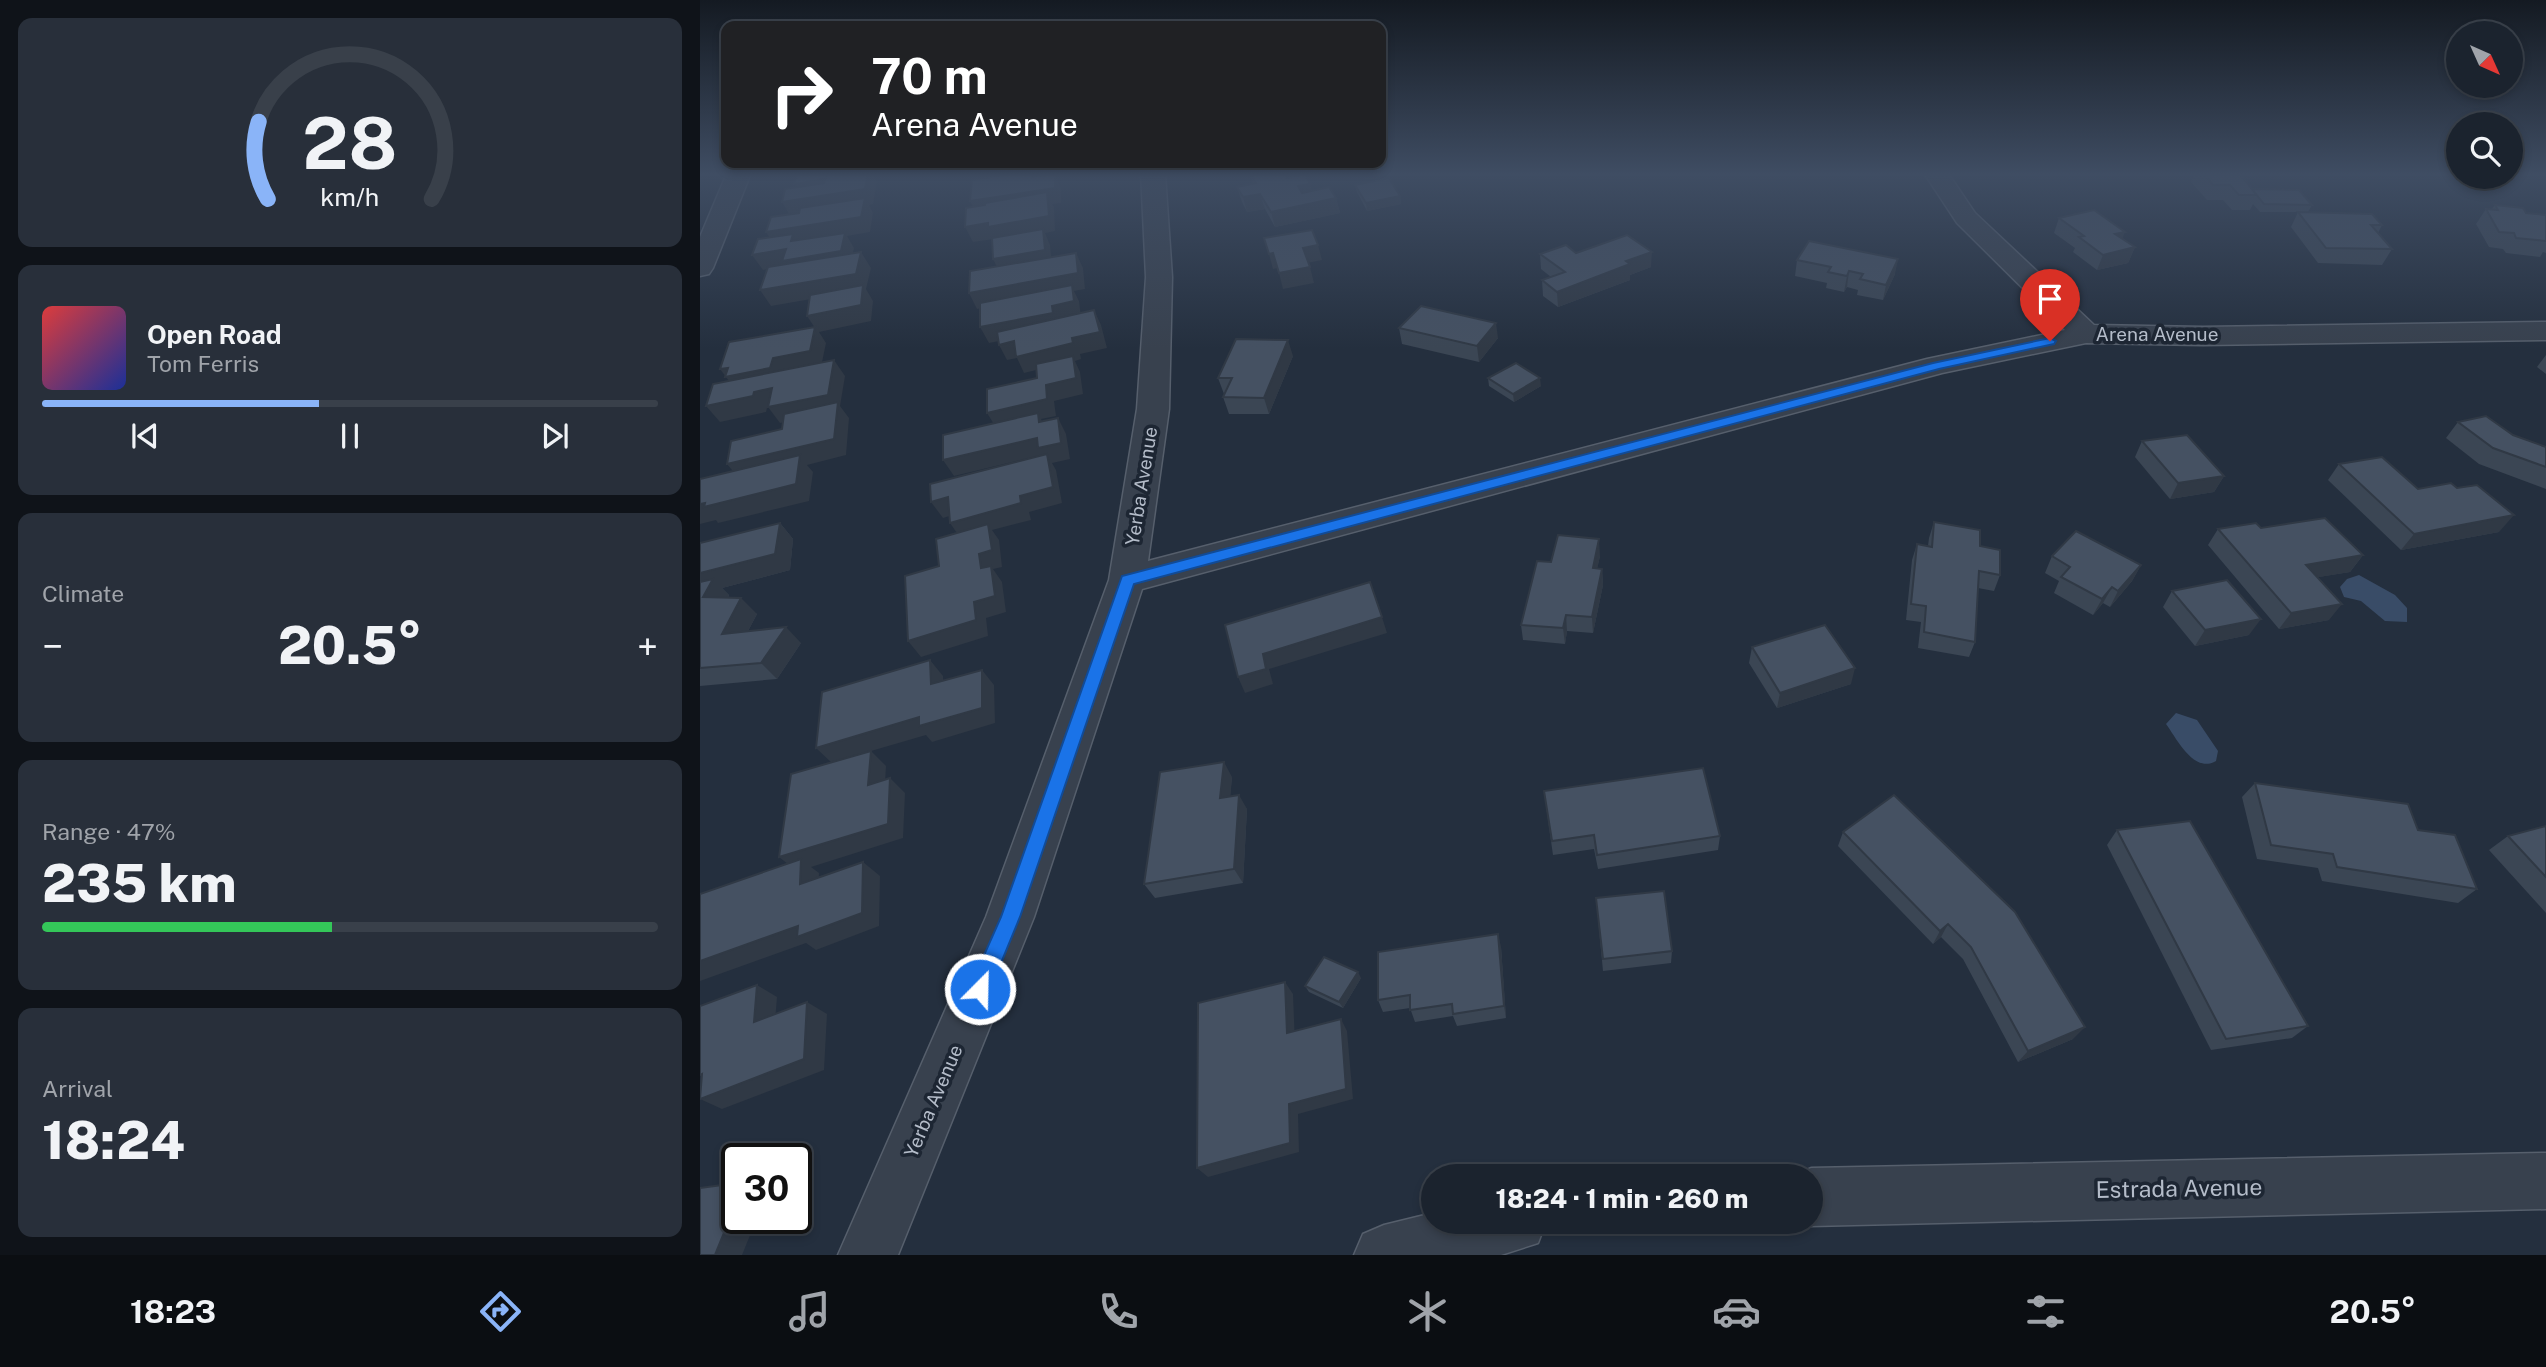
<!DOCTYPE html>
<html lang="en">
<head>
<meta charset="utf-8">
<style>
  body { margin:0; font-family:"Public Sans",sans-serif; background:#282f3a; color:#f1f3f6; height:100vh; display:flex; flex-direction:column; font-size:26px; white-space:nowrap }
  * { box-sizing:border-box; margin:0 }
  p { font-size:23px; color:#a0a4aa }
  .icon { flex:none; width:38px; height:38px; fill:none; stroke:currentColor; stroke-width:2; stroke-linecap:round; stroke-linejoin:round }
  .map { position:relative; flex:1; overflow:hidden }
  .side { display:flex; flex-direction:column; gap:18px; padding:18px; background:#0f1319; width:700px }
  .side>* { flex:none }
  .top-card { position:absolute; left:21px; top:21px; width:665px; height:147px; border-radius:14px; box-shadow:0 4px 10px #0003,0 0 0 2px #39404a; background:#202124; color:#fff; overflow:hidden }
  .needle { width:46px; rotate:135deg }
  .controls { position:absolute; left:1746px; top:21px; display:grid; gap:14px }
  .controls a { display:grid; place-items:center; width:77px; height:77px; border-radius:50%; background:#1b232e; box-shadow:0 4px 10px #0003,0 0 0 2px #39404a; font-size:35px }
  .speed { position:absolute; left:21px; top:1143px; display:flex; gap:14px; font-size:35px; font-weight:700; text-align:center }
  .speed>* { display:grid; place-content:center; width:91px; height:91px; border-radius:50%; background:#1b232e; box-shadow:0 4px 10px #0003,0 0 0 2px #39404a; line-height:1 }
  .speed .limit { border:4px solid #111; border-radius:10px; background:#fff; color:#111 }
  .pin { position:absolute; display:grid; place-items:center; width:60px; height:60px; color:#fff; margin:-72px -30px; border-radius:50% 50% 50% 0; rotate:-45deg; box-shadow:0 0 7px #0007 }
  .pin .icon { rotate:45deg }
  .me { position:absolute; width:77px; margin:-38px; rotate:23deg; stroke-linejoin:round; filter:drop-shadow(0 0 5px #0008) }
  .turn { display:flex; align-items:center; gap:24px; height:147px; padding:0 35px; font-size:32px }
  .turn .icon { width:91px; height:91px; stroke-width:2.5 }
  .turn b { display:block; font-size:49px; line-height:60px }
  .big { font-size:52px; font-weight:800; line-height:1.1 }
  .side .card { flex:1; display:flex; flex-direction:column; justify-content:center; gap:10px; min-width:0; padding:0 24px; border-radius:14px; background:#282f3a }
  .side .dial { align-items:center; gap:0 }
  .dial svg { height:182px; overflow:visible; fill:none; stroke:#39404a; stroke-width:7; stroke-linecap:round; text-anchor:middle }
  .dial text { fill:#f1f3f6; stroke:none }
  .song { display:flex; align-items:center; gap:21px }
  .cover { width:84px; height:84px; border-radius:10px; background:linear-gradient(135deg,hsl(0 70% 55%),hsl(230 70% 35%)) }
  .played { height:7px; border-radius:4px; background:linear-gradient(90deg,#8ab4f8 45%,#39404a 45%) }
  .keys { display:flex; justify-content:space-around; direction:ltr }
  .heat { display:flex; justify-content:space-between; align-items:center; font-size:38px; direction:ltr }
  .charge { height:10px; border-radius:5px; background:linear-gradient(90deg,#34c759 47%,#39404a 0) }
  .trip { position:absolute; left:721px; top:1164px; width:402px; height:70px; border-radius:35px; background:#1b232e; box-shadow:0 4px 10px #0003,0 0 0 2px #39404a; font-weight:800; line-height:70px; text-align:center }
  .tabs { display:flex; height:112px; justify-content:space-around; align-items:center; background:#0b0e12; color:#a0a4aa }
  .tabs .icon { width:49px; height:49px }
  .tabs .active { color:#8ab4f8 }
  .tabs b { font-size:32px; color:#f1f3f6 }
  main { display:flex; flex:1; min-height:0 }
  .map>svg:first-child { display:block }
  .water { fill:#394c67 }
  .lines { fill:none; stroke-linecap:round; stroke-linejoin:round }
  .minor-casing { stroke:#565f6c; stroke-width:3 }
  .minor { fill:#38414e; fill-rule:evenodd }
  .wall { fill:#3b4654 }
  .shaded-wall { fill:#303945 }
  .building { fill:#455162; stroke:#303945; stroke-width:2 }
  .route { fill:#1a73e8; stroke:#114b97; stroke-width:2 }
  .labels { text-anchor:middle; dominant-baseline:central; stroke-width:7; stroke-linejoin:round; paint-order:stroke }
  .street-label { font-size:19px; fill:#b4bcc9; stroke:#1d2633 }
  .near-street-label { font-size:23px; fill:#b4bcc9; stroke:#1d2633 }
</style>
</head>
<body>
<main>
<section class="side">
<div class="card dial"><svg viewBox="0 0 100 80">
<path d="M14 69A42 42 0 1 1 86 69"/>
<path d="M14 69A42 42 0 0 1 10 35" stroke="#8ab4f8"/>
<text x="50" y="56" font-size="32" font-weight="700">28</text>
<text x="50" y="72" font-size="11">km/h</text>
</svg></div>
<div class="card">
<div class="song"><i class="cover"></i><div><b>Open Road</b><p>Tom Ferris</p></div></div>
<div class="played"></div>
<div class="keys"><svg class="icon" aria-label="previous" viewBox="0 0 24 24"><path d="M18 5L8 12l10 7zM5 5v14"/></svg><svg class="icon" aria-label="pause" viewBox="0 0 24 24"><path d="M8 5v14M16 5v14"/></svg><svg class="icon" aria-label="next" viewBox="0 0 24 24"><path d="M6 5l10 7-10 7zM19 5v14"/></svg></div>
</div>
<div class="card"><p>Climate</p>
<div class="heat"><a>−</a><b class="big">20.5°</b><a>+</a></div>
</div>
<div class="card"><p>Range · 47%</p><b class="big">235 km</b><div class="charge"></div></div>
<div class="card"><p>Arrival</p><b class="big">18:24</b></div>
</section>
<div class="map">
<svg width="1846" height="1255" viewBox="0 0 1846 1255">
  <rect width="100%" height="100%" fill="#242f3e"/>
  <g class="water">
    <polygon points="1659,575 1695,595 1707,608 1707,622 1685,621 1661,601 1644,597 1640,587 1647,579"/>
    <path d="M1476,713L1497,720L1518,751L1516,761C1494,774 1477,739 1466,724Z"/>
  </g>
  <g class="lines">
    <g class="minor-casing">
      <g id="minor">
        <polygon points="27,173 51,173 13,268 9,274 0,276 0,237"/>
        <polygon points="441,173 465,173 472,277 469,409 448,561 1227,359 1365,330 1257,223 1224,173 1248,173 1275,213 1394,325 1503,327 1846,322 1846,340 1503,345 1386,343 1242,373 442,589 334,917 198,1255 138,1255 286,917 409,580 437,409 446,277"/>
        <polygon points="1846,1153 1846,1209 1111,1226 1101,1222 1111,1222 1111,1176 1093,1176 1111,1168"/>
        <polygon points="733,1213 733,1222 846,1222 838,1243 801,1255 654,1255 663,1234 684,1225"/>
      </g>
    </g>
    <use href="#minor" class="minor"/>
  </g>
  <g class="wall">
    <polygon points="550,173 636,198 640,213 575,227 565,209 547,212 542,202 537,187 553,184"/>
    <polygon points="1495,173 1539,173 1552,189 1612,205 1608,212 1682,225 1678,233 1692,249 1682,265 1618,263 1591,227 1598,212 1560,212 1553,204 1550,210 1532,210 1523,200 1507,200 1491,182"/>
    <polygon points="655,185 700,196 701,204 667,211 657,192"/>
    <polygon points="1795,205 1826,213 1846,215 1846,253 1843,252 1840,257 1806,253 1803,249 1789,247 1776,224 1786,209 1791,210"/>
    <polygon points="1359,218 1422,239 1435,247 1428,263 1397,270 1373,252 1375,248 1354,233"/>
    <polygon points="876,253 951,267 930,275 930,280 858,307 843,296 842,280 851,277 841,269 840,254"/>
    <polygon points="1097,260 1195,274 1183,300 1157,295 1158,290 1147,287 1144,292 1126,288 1127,283 1095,276"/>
    <polygon points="699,328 798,338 779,362 702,344"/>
    <polygon points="1846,355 1846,374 1837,367"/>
    <polygon points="593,356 569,414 529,414 523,397 525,394 524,394 518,378"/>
    <polygon points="788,378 841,386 814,402 789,386"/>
    <polygon points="1758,422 1813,435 1846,447 1846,489 1779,464 1746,438"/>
    <polygon points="1442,441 1524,476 1514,492 1470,499 1435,457"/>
    <polygon points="1639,464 1718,489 1799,532 1701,550 1628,480"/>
    <polygon points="1234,522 1280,546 1300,575 1294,591 1278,588 1275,642 1269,657 1218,648 1221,622 1206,620 1212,560 1217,544 1228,546 1229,538"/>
    <polygon points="80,523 93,539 90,570 22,588 29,595 28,598 57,614 48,631 101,643 77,679 0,686 0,543"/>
    <polygon points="1561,528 1663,555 1650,572 1618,577 1629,620 1579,629 1508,545 1518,529"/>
    <polygon points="900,556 897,568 902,569 903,585 893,633 867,631 865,644 823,640 821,625 851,562"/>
    <polygon points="1352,556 1441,565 1432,581 1410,607 1403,603 1393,615 1354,593 1359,581 1345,573"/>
    <polygon points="1472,591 1549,635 1495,646 1463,607"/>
    <polygon points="1052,647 1151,684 1077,708 1049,663"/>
    <polygon points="532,777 530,796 547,809 543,883 455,898 444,884"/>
    <polygon points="1555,783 1718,830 1777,889 1758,903 1622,881 1618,868 1557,859 1542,797"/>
    <polygon points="1194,795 1373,1039 1318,1062 1263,959 1241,937 1233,944 1138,846 1143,832"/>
    <polygon points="846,806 1020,836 1018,850 898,869 894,849 853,855"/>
    <polygon points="1846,826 1846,913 1789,850 1808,836"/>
    <polygon points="1417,830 1608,1026 1592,1038 1511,1050 1407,845"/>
    <polygon points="896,898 972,951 971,963 903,971"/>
    <polygon points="801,947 806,1018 757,1026 753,1016 715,1022 710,1008 683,1012 678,1000"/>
    <polygon points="661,978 643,1008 609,992 605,986"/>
  </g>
  <g class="shaded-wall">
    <polygon points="132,173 136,186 98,192 94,184"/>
    <polygon points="168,173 172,173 177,182 173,204 169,205 173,213 170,232 147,236 154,248 150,267 85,266 63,270 52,255 93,244 76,247 66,232 91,217 82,202"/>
    <polygon points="283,173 345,173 334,175 339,185 355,174 361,189 361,203 352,204 354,207 355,231 345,233 350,245 352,265 301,275 293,259 294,239 273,242 265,227 278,216 270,201 287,183"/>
    <polygon points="610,184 614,198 601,201 598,186"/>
    <polygon points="560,194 565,209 547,212 543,197"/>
    <polygon points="700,196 701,204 667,211 666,203"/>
    <polygon points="636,198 640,213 575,227 571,212"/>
    <polygon points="1425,232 1419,247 1415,234"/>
    <polygon points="618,245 622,260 607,263 603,248"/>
    <polygon points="1435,247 1428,263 1397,270 1403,255"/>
    <polygon points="161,252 171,268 166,289 173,301 171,321 119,332 126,343 121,367 38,393 20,369 73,358 115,328 107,316 163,290 71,306 60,290"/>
    <polygon points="952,252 951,267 930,275 930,280 858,307 857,292 926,261"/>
    <polygon points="376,253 383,268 385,289 374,291 379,301 381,317 360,329 289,343 280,327 352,306 372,291 277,309 269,293"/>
    <polygon points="573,253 577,268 573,269 569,254"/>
    <polygon points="1198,259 1195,274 1183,300 1186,285"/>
    <polygon points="610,267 614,283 583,289 579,273"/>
    <polygon points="1149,271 1147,287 1144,292 1147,276"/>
    <polygon points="394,310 401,325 407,348 380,354 381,359 375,361 380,372 383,394 354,401 356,416 341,419 346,429 297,429 287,413 346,385 373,361 324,373 317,358 307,360 299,345 314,341 372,338"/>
    <polygon points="796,323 798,338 779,362 777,346"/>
    <polygon points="588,340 593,356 569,414 564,398"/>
    <polygon points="134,360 145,376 140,406 149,418 146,455 107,465 113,472 109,501 18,523 16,520 0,524 0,504 41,481 27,464 137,411 80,423 68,407 67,408 66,412 20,422 6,406 54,392"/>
    <polygon points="840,378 841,386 814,402 813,394"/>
    <polygon points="358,418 366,434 370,459 352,463 356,470 362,503 329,512 331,520 292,530 299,540 302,567 293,569 302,582 306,612 286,618 288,636 221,657 208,641 274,602 292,584 250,523 320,496 342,455 254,476 243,460"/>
    <polygon points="1524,476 1514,492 1470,499 1478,483"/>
    <polygon points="248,497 259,513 243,518 231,502"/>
    <polygon points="1814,515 1799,532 1701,550 1714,534"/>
    <polygon points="80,523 93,539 90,570 22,588 29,595 20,613 0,594 0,573"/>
    <polygon points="899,539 900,556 894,584 893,568"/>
    <polygon points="1663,555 1650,572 1595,581 1606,565"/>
    <polygon points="1441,565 1432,581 1410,607 1418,591"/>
    <polygon points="902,569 903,585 893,633 892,617"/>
    <polygon points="1412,587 1403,603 1393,615 1402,599"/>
    <polygon points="41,598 57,614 38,650 22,634"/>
    <polygon points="1642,604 1629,620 1579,629 1591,613"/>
    <polygon points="866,615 867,631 865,644 863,628"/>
    <polygon points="682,617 687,633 569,669 573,684 545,693 538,677 563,654"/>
    <polygon points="1561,619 1549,635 1495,646 1505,630"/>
    <polygon points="86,627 101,643 77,679 61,663"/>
    <polygon points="230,660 243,676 244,700 231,684"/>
    <polygon points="1155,668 1151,684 1077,708 1080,693"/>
    <polygon points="282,670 294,685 295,723 232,742 226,735 171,751 186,766 184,800 132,763 116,748 219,717"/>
    <polygon points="524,762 532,777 529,813 520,798"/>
    <polygon points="190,778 205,793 203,838 111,867 119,873 118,897 100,884 97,871 79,857"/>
    <polygon points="539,795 547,809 543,883 534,869"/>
    <polygon points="163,862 180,876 179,926 116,950 106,943 0,981 0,961"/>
    <polygon points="1248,924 1241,937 1233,944 1240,931"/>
    <polygon points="798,934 801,947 806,1018 804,1006"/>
    <polygon points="658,972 661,978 643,1008 639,1002"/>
    <polygon points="585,982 593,994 595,1044 587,1033"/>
    <polygon points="57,985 77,997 74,1034 54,1022"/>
    <polygon points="107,1002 127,1014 124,1070 22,1109 0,1099"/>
    <polygon points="641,1019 647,1031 653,1099 598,1114 599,1152 508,1177 497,1168 589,1104"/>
    <polygon points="1385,1027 1373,1039 1318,1062 1328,1051"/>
    <polygon points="37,1201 37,1218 57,1218 42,1255 15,1255"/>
  </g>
  <g class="building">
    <polygon points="97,173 132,173 127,174 125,179 94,184"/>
    <polygon points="133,173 168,173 165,189 82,202 85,189 124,183 127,174"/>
    <polygon points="316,173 332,173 332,177 355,174 355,188 270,201 272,180"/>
    <polygon points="550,173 584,173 587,178 605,174 610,184 598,186 602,193 629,187 636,198 571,212 560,194 543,197 537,187 556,183"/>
    <polygon points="1503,173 1539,173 1557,195 1539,195 1530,185 1513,185"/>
    <polygon points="689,178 700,196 666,203 655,185"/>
    <polygon points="1552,189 1599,190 1612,205 1564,204"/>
    <polygon points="347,192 349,216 288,227 288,223 265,227 266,208 285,205 285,203"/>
    <polygon points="165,198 161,217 66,232 71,217 99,213 100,208"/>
    <polygon points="1795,205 1823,208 1826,213 1846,215 1846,241 1816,238 1814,233 1799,232 1786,209 1798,210"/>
    <polygon points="1394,210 1425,232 1415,234 1435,247 1403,255 1379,237 1384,236 1359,218"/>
    <polygon points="1598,212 1672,214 1682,225 1671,225 1692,249 1626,248"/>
    <polygon points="343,229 345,250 293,259 292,238"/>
    <polygon points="612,230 618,245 603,248 610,267 579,273 573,253 569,254 564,238"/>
    <polygon points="145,233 141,251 82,261 86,249 52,255 58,239 93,234 91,241"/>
    <polygon points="927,235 952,252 926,261 930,264 857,292 842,280 865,272 840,254 866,245 876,253"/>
    <polygon points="1109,241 1198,259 1186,285 1160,279 1163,274 1149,271 1147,276 1128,272 1131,267 1097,260"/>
    <polygon points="161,252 156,274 60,290 68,267"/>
    <polygon points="376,253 378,273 269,293 270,271"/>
    <polygon points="163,285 161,305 107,316 110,295"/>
    <polygon points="372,285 374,301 352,306 353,313 280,327 280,303"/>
    <polygon points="721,306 796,323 777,346 699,328"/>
    <polygon points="394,310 400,332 372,338 373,343 316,357 314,341 299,345 297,332"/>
    <polygon points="115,327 110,351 73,358 70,368 25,377 28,368 20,369 29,342"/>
    <polygon points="536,339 588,340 564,398 523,397 532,378 518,378"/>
    <polygon points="373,356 376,378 346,385 347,399 287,413 287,389 337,378 336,364"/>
    <polygon points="134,360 128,395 68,407 72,388 54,392 53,396 6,406 13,384"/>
    <polygon points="816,363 840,378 813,394 788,378"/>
    <polygon points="138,402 134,439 27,464 31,441 82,429 84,414"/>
    <polygon points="338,413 339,422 358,418 361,443 338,448 337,438 243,460 243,435"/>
    <polygon points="1786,416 1813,435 1846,447 1846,467 1793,448 1758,422"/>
    <polygon points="1487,435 1524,476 1478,483 1442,441"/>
    <polygon points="347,454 353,487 320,496 321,503 250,523 248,497 231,502 230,484"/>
    <polygon points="100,455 96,484 4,507 5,503 0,504 0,479"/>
    <polygon points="1682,457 1718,489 1751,483 1757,488 1777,485 1814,515 1714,534 1639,464"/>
    <polygon points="1625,518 1663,555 1606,565 1642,604 1591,613 1518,529 1556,523 1561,528"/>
    <polygon points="1234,522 1280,530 1280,546 1300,550 1300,575 1279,571 1275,642 1224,632 1226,606 1211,604 1217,544 1232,547"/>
    <polygon points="80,523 75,554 0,573 0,543"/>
    <polygon points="288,524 292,550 279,554 281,568 291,566 295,596 274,602 276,620 208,641 205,576 239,566 236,539"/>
    <polygon points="1376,531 1441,565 1418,591 1412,587 1402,599 1361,577 1370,567 1352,556"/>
    <polygon points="858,535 899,539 893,568 902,569 892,617 866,615 863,628 821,625 837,561 851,562"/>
    <polygon points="13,579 3,597 41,598 22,634 86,627 61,663 0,668 0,582"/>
    <polygon points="1527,580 1561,619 1505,630 1472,591"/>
    <polygon points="670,582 682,617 563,654 566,669 538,677 525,625"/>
    <polygon points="1125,625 1155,668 1080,693 1052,647"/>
    <polygon points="230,660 231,684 282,670 282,708 219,726 219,717 116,748 122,692"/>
    <polygon points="171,751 168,785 190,778 188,824 79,857 91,774"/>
    <polygon points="524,762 520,798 539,795 534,869 444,884 460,772"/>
    <polygon points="1003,768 1020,836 897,855 894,835 852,841 844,791"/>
    <polygon points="1555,783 1708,804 1718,830 1755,835 1777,889 1637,867 1633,854 1571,845"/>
    <polygon points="1194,795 1315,912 1385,1027 1328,1051 1271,947 1248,924 1240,931 1143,832"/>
    <polygon points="1490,821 1608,1026 1526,1039 1417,830"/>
    <polygon points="1846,826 1846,877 1808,836"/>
    <polygon points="101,859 100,884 163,862 162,913 97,937 98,926 0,961 0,894"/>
    <polygon points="964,891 972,951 903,959 896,898"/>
    <polygon points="798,934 804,1006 753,1014 752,1004 710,1010 710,995 678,1000 678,952"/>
    <polygon points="624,957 658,972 639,1002 605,986"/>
    <polygon points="585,982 587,1033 641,1019 646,1089 589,1104 590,1143 497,1168 498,1003"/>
    <polygon points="57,985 54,1022 107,1002 104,1059 0,1099 2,1074 0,1075 0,1006"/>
    <polygon points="37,1183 37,1201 15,1255 0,1255 0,1188"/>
  </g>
  <linearGradient id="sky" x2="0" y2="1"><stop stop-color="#141a22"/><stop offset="0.5" stop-color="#3f4d63"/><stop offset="1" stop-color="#3f4d63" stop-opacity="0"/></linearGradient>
  <rect width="1846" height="349" fill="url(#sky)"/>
  <polygon class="route" points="1350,338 1356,341 1354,344 1239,369 434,584 320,917 287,997 280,1000 272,997 269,989 301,917 422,576 1233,363"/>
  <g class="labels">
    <g class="street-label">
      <text x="1457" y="334">Arena Avenue</text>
      <text transform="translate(441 486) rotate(-81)">Yerba Avenue</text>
      <text transform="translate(233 1101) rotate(-67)">Yerba Avenue</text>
    </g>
    <g class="near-street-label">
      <text transform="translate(1479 1188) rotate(-1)">Estrada Avenue</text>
    </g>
  </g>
</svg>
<div class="controls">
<a><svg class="needle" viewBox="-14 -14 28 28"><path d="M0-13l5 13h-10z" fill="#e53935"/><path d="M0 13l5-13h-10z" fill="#a0a4aa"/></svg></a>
<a><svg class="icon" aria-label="search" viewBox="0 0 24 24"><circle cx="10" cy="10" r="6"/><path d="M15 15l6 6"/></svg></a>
</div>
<div class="speed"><div class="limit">30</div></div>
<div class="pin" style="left:1350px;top:341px;background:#d93025"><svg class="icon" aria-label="arrive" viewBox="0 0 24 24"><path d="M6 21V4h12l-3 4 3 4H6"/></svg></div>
<svg class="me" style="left:280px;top:989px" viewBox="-20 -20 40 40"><circle r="17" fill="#1a73e8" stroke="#fff" stroke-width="3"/><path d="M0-11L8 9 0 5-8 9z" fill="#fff"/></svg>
<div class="trip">18:24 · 1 min · 260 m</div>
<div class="top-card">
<div class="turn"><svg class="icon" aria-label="right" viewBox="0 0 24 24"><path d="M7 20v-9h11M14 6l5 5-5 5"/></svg><div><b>70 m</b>Arena Avenue</div></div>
</div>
</div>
</main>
<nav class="tabs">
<b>18:23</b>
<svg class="icon active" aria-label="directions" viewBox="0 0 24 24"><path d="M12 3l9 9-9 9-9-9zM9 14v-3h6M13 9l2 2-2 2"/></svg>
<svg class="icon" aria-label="music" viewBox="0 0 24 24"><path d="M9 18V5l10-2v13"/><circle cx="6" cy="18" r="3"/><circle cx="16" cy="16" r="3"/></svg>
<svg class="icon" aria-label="phone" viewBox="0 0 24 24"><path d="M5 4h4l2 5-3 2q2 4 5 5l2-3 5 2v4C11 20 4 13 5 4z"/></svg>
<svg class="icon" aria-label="climate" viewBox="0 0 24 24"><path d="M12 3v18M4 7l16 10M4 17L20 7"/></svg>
<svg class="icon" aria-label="car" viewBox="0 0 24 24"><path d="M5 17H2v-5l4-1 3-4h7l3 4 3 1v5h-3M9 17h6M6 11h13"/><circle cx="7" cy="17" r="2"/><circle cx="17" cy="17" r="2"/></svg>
<svg class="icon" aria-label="filters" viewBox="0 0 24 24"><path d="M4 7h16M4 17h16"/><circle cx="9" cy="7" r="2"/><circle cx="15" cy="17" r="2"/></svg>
<b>20.5°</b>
</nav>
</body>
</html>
